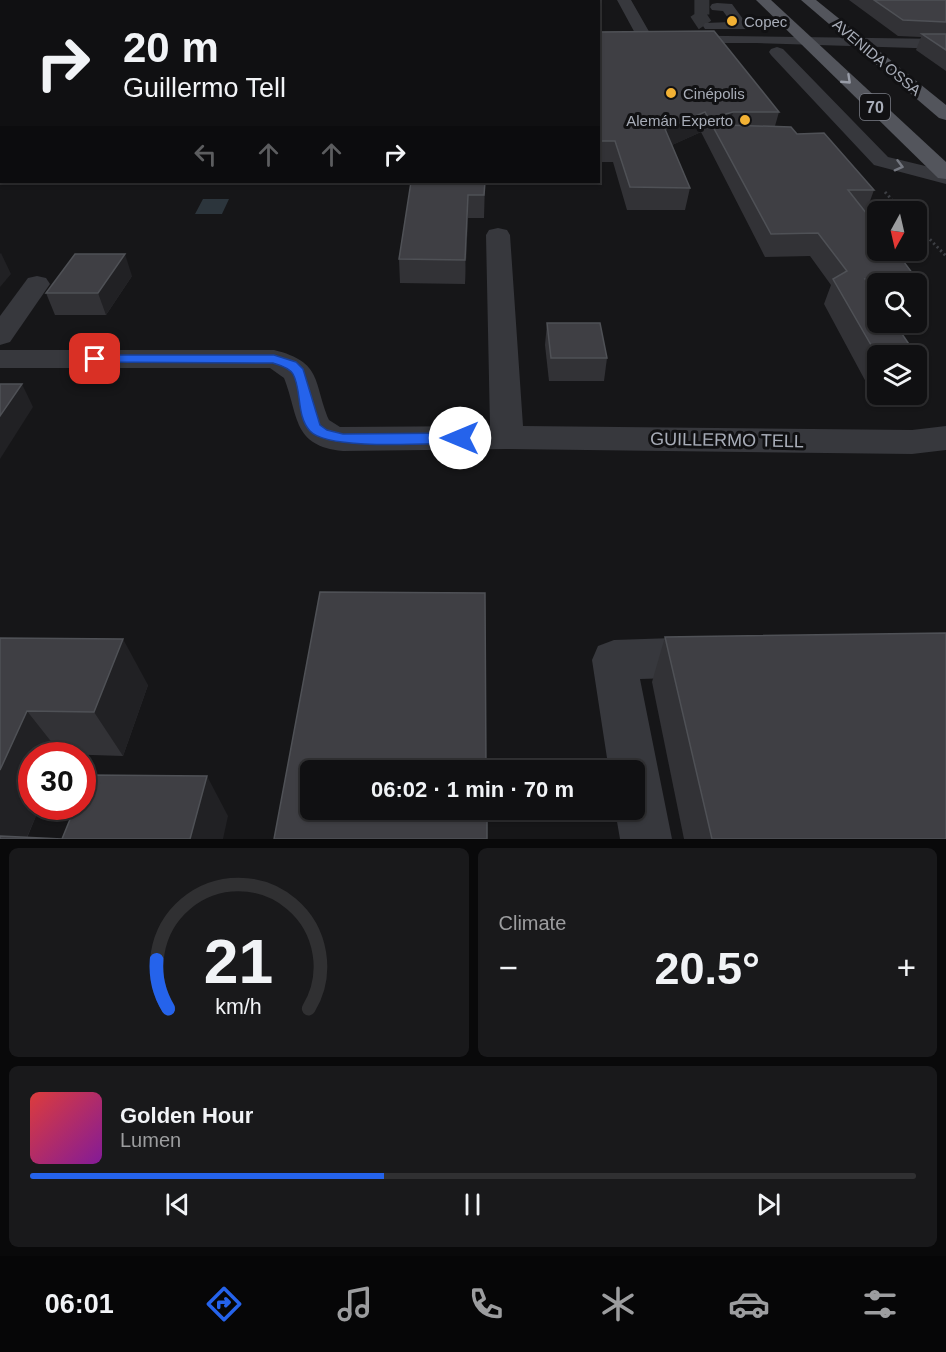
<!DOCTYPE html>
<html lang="en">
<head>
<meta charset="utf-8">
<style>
  body { margin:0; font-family:Helvetica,sans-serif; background:#19191b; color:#f1f3f6; height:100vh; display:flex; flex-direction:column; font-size:22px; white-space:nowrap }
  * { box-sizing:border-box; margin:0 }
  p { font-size:20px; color:#9c9d9f }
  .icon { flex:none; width:33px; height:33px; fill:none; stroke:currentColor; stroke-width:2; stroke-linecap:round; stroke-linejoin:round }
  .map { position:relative; height:839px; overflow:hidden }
  .side { display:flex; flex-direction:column; gap:9px; padding:9px; background:#09090a; flex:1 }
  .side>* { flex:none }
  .banner { position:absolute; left:0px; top:0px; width:600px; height:183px; box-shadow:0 2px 4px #0004,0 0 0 2px #303032; background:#101012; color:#f1f3f6; overflow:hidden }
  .needle { width:39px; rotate:188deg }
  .buttons { position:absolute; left:867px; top:201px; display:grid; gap:12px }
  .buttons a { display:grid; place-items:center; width:60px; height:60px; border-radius:9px; background:#101012; box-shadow:0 2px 4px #0004,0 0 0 2px #303032; font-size:30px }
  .speed { position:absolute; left:18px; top:742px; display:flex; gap:12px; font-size:30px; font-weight:700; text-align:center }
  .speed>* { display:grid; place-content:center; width:78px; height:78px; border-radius:50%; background:#101012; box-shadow:0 2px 4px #0004,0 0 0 2px #303032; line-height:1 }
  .speed .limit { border:9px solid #d22; background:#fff; color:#111 }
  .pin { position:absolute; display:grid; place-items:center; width:51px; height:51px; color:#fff; margin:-26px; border-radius:12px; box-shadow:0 3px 9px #0006 }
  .me { position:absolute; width:66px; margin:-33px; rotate:270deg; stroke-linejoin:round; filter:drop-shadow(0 0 4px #0008) }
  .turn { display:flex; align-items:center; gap:21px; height:126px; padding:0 24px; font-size:27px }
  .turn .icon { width:78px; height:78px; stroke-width:2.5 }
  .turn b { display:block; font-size:42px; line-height:51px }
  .lanes { display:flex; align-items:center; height:57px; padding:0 24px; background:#0003; justify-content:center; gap:30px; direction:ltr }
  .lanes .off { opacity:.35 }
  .big { font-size:45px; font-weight:600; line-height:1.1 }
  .side .widget { flex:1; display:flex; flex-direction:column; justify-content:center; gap:9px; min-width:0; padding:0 21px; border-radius:9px; background:#19191b }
  .side .dial { align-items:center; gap:0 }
  .dial svg { height:156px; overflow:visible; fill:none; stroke:#303032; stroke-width:7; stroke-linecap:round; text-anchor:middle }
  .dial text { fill:#f1f3f6; stroke:none }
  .song { display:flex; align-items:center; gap:18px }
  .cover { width:72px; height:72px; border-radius:9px; background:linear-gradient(135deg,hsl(0 70% 55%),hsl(290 70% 35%)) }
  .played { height:6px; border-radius:3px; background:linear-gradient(90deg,#2563eb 40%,#303032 40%) }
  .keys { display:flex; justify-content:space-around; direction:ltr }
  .heat { display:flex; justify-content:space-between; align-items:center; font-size:33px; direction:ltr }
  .side .tiles { flex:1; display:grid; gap:9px; grid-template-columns:1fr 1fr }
  .widget:last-child { grid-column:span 2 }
  .trip { position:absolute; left:300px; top:760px; width:345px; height:60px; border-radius:9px; background:#101012; box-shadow:0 2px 4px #0004,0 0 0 2px #303032; font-weight:600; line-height:60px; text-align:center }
  .tab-bar { display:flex; height:96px; justify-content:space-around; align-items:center; background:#060607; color:#9c9d9f }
  .tab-bar .icon { width:42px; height:42px }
  .tab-bar .on { color:#2563eb }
  .tab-bar b { font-size:27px; color:#f1f3f6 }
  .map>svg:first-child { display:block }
  .water { fill:#2c353c }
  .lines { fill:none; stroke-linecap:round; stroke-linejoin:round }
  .minor-tunnel { stroke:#333438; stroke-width:15; stroke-dasharray:15 8; stroke-linecap:butt }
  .path { stroke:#3d3f44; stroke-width:3; stroke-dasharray:2 3; stroke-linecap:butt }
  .minor { fill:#37383d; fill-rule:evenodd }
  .major { fill:#53555c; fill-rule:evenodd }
  .wall { fill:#323236 }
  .shaded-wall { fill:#212124 }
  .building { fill:#3f3f44; stroke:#4f5156; stroke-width:1.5 }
  .oneway { stroke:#979ba6 }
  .oneway2 { stroke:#757881 }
  .route { fill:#2563eb; stroke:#184099; stroke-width:1.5 }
  .poi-dot { fill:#f2b134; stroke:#111113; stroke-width:2 }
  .labels { text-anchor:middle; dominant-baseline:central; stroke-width:6; stroke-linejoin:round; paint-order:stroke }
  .far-poi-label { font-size:15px; fill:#a8adb8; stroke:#111113; text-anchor:start }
  .far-street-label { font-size:15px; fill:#a8adb8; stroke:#111113 }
  .shield { fill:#111113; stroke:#7b7e86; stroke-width:1.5 }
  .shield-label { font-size:16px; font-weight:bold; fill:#a8adb8 }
  .street-label { font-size:18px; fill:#a8adb8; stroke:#111113 }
</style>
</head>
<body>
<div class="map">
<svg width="946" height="839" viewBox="0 0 946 839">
  <rect width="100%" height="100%" fill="#161618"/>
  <polygon class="water" points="203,199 229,199 222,214 195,214"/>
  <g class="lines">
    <polyline class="minor-tunnel" points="705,25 693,7 717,7"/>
    <g class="path">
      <polyline points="885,192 903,212"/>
      <polyline points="916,225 946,256"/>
    </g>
    <g class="minor">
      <polygon points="179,0 193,0 179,2"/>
      <polygon points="282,0 296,0 281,2"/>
      <rect x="505" y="0" width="14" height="2"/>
      <polygon points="566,0 580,0 580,2 567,2"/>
      <polygon points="617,0 631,0 651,35 946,39 946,49 756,43 598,43 598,35 636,35"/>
      <polygon points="717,3 732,4 748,26 746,29 705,29 703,26 705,23 731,22 723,11 712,10 710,7 712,4"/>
      <polygon points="777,47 783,49 888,157 946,171 946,184 874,165 771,55 769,52 771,49"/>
      <path d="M498,228L507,230L510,235L523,426L912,430L946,426V450L912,454L507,449L343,451C292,446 299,416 284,378L270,368H0V350H274C323,362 313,382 329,420L340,427L490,426L486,235L489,230Z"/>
      <polygon points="37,276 46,278 50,284 10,342 0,345 0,316 28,278"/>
      <polygon points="703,637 719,643 725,657 719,671 703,677 640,679 672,839 620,839 615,810 634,810 634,771 609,771 592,660 598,646 614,640"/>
    </g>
    <g class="major">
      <polygon points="756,0 771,0 946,162 946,179 938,178"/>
      <polygon points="801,0 816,0 946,105 946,120 939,118"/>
    </g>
  </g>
  <g class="wall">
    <polygon points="0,0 133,0 131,2 2,2 2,85 0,85"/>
    <polygon points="849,0 946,0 946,71 916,50 921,37 898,36"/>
    <polygon points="714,31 779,112 775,126 791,127 797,134 824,133 874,190 866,212 865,212 878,228 878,250 895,250 916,278 914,284 878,284 878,322 894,322 919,359 916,364 916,356 878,356 878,384 867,384 824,304 831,285 810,256 765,257 701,132 672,145 690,188 685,210 627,210 613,162 598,162 598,32"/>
    <polygon points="2,119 2,182 89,182 88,183 0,182 0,120"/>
    <polygon points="398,182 485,182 484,218 468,218 465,284 400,283 399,259 411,184 398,184"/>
    <polygon points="132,276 106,315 55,315 46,293"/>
    <polygon points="547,323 607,358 604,381 549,381 545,345"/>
    <polygon points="665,637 946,839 684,839 652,682"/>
    <polygon points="0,638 148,685 123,756 61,754 27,838 0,839"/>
  </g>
  <g class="shaded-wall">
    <polygon points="108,0 133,0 131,2 107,1"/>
    <polygon points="374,0 382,0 382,2 373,2"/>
    <polygon points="705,112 701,132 661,150 665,129"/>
    <polygon points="733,112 728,132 722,118 726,114"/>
    <polygon points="468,195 468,218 465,284 465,260"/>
    <polygon points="1,253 11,274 0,287 0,254"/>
    <polygon points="125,254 132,276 106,315 98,293"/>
    <polygon points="22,384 33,407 0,459 0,416"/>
    <polygon points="123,639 148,685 123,756 94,712"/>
    <polygon points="27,711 61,754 60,756 32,756 32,807 40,807 26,839 0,839 0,770"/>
    <polygon points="207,776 228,816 223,839 190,839"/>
  </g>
  <g class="building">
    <polygon points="0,0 108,0 107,1 125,2 2,2 2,67 0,67"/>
    <polygon points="304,0 374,0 373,2 303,2"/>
    <polygon points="874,0 946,0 946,22 903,20"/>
    <polygon points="714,31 779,112 733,112 726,114 722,118 725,125 791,127 797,134 824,133 874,190 848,190 878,228 878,250 895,250 916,278 865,279 878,298 878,322 894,322 919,359 916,359 916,356 878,356 878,357 833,279 847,271 818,233 771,234 705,112 665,129 690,188 630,187 615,141 598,141 598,32"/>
    <polygon points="922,34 946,34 946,50"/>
    <polygon points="2,119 2,161 0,161 0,120"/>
    <polygon points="411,182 485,182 484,195 468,195 465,260 399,259"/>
    <polygon points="75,254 125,254 98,293 46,293"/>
    <polygon points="547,323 600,323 607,358 551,358"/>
    <polygon points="0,384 22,384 0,416"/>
    <polygon points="320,592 485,593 486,771 310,771 310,810 487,810 487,839 274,839"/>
    <polygon points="946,633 946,839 712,839 665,637"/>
    <polygon points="0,638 123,639 94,712 27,711 0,770"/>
    <polygon points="87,775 207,776 190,839 62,839 75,807 82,807 82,787"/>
    <polygon points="0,836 62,839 0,839"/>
  </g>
  <defs><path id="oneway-chevron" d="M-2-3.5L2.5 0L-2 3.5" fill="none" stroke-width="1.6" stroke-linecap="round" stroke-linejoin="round" transform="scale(1.5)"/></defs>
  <use class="oneway" href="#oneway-chevron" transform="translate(847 80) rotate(43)"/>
  <use class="oneway2" href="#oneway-chevron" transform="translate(899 166) rotate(15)"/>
  <path class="route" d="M95,355H274L296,362L303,369L320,425L327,430L343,434L460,433L467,438L460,443C431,443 328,451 310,431C296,416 302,390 293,374C289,367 279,365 273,363L91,362L89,359L91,356Z"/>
  <g class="poi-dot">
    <circle cx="732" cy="21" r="6"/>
    <circle cx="671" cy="93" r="6"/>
    <circle cx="745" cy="120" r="6"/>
  </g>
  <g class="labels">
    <g class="far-poi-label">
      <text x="744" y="21">Copec</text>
      <text x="683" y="93">Cinépolis</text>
      <text x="733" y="120" text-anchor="end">Alemán Experto</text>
    </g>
    <g class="far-street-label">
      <text transform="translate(877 57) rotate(40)">AVENIDA OSSA</text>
    </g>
    <rect class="shield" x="860" y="94" width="30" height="26" rx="4.5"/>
    <g class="shield-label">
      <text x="875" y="107">70</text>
    </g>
    <g class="street-label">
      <text transform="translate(727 440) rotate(1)">GUILLERMO TELL</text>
    </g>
  </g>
</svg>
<div class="buttons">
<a><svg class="needle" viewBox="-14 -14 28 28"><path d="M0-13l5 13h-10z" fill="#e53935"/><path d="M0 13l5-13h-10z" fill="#9c9d9f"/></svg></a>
<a><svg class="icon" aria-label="search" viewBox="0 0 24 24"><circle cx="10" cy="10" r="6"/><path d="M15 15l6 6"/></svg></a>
<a><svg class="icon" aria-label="layers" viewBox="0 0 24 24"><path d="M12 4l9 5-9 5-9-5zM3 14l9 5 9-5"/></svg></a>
</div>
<div class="speed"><div class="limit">30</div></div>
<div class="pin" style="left:95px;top:359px;background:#d93025"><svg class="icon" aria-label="arrive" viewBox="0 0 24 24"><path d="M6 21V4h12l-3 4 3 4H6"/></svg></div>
<svg class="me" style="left:460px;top:438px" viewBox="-20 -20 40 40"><circle r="19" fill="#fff"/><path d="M0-13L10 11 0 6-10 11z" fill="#2563eb"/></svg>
<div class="trip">06:02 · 1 min · 70 m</div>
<div class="banner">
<div class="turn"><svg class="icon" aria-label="right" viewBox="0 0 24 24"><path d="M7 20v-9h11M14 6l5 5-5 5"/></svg><div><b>20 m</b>Guillermo Tell</div></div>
<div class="lanes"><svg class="icon off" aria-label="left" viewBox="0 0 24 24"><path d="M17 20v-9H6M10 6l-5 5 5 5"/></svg><svg class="icon off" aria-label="ahead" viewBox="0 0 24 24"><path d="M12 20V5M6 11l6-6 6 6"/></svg><svg class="icon off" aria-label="ahead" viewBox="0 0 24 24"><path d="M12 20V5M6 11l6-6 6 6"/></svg><svg class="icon" aria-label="right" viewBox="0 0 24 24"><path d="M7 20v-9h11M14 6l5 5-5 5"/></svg></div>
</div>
</div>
<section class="side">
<div class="tiles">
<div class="widget dial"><svg viewBox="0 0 100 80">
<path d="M14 69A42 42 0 1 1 86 69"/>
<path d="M14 69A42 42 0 0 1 8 44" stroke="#2563eb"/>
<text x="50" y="56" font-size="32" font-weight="700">21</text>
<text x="50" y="72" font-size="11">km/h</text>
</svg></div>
<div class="widget"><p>Climate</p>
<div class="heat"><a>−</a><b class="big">20.5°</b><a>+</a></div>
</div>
<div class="widget">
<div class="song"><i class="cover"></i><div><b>Golden Hour</b><p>Lumen</p></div></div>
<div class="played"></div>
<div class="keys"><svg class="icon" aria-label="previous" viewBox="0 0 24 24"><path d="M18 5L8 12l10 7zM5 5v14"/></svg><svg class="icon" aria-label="pause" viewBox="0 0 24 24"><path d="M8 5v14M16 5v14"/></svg><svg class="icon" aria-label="next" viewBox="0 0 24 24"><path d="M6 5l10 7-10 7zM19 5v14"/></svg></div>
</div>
</div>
</section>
<nav class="tab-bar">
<b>06:01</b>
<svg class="icon on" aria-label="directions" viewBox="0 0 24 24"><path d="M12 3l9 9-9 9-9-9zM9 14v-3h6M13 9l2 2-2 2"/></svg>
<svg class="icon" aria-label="music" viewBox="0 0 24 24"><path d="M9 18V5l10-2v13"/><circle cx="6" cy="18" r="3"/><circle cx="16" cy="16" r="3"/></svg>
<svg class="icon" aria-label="phone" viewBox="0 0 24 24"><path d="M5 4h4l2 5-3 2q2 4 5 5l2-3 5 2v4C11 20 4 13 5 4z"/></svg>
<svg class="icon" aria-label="climate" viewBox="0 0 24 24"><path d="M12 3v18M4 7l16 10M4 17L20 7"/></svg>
<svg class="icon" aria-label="car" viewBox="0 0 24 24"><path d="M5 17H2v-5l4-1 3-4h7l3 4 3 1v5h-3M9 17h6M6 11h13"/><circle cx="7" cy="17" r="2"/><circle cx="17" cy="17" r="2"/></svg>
<svg class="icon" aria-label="filters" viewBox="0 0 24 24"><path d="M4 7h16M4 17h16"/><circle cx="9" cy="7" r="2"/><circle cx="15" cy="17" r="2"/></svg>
</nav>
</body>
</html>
